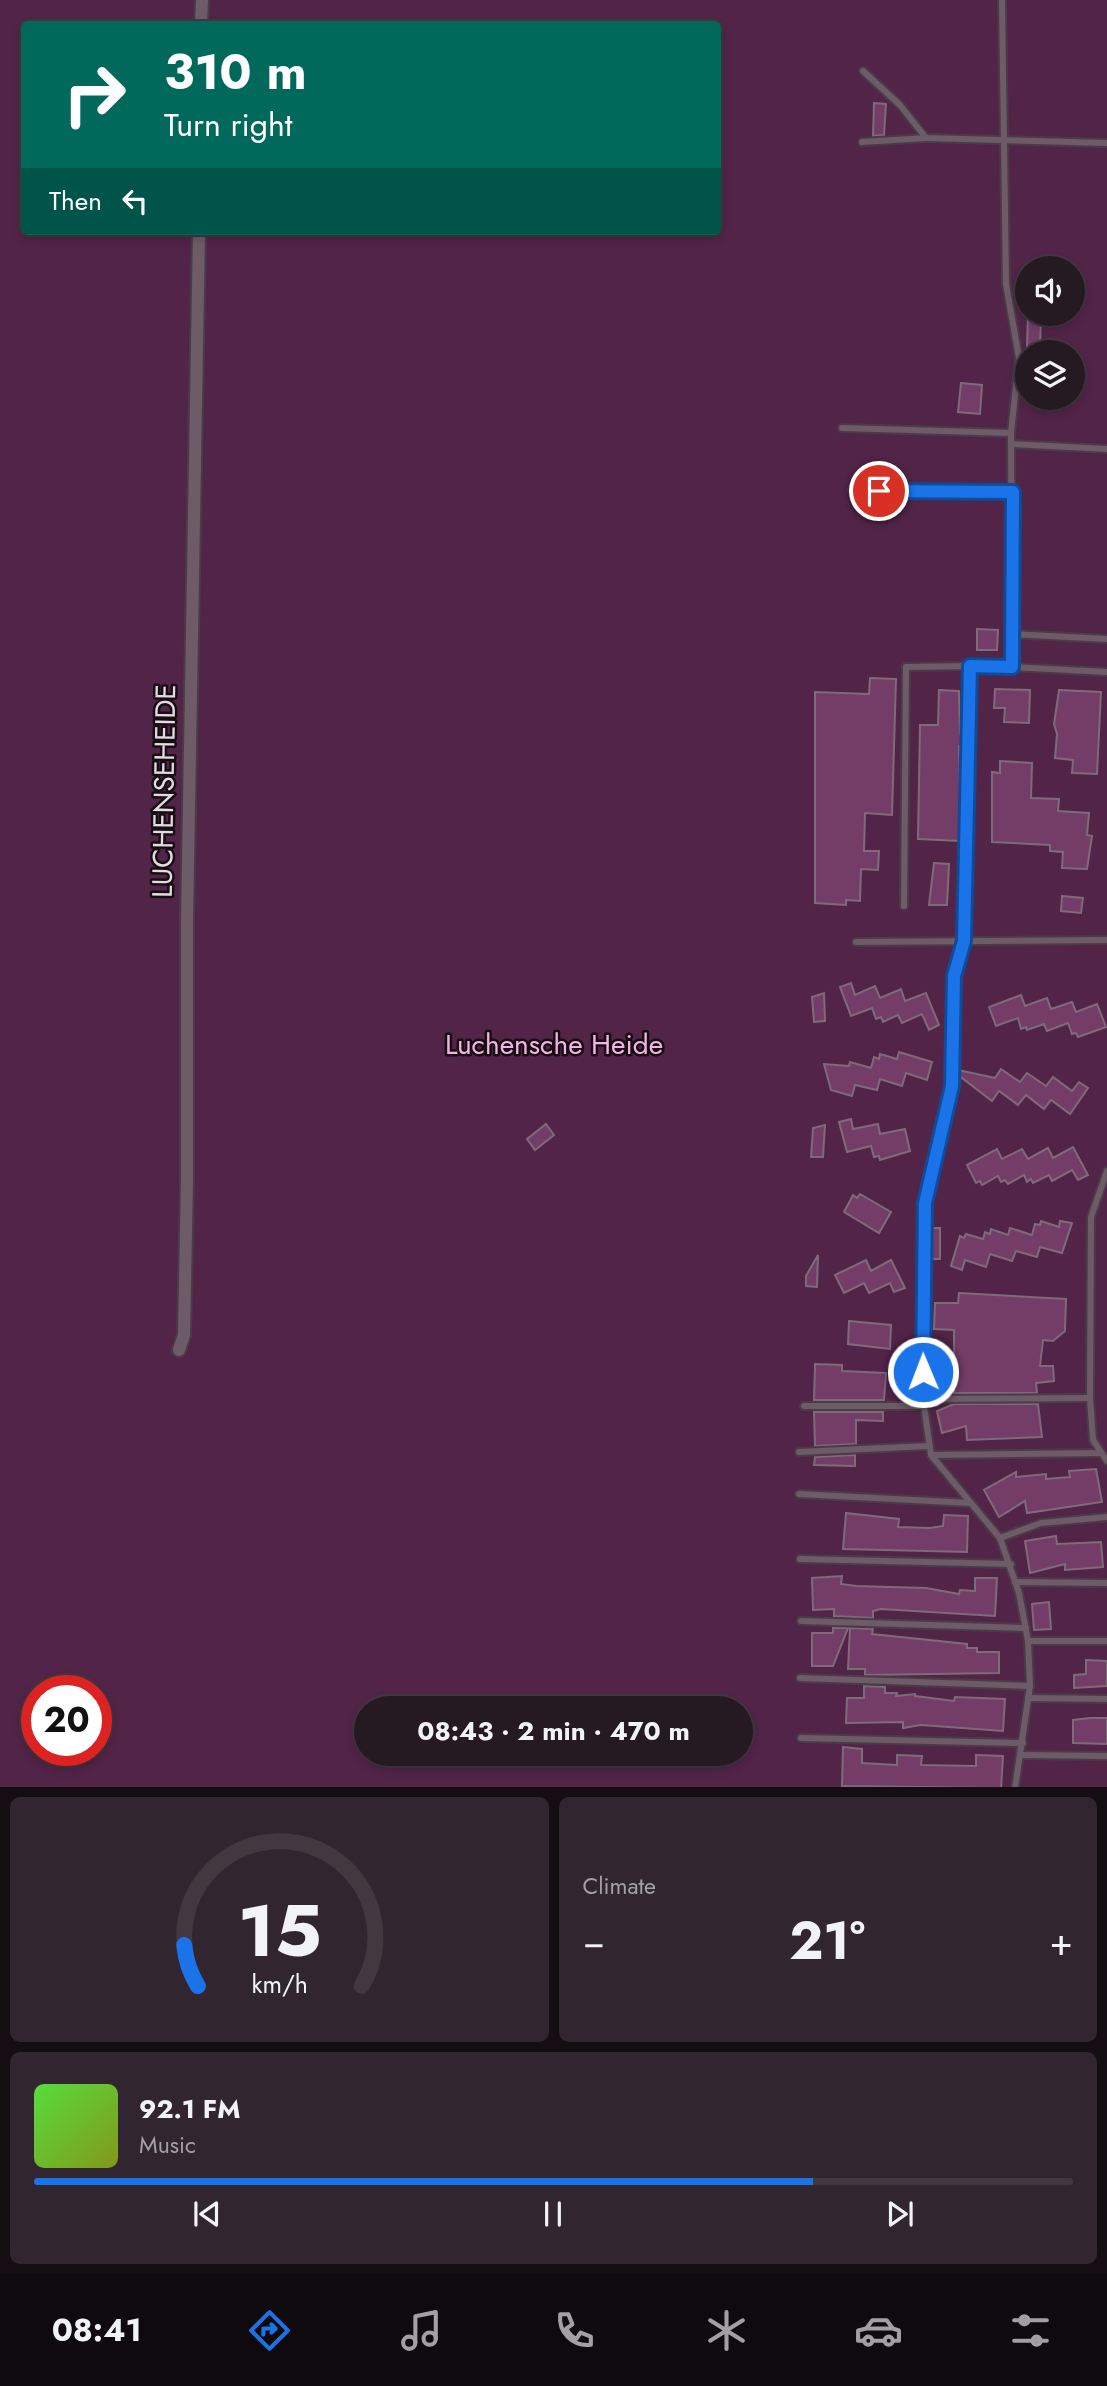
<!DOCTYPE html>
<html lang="en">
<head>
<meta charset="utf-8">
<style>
  body { margin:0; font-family:Jost,sans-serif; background:#31262f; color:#f1f3f6; height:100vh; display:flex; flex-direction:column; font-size:26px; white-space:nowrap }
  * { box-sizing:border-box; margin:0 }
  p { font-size:23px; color:#a3a0a5 }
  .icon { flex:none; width:38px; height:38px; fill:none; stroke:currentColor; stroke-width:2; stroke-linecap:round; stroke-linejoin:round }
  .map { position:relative; height:1787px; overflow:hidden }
  .drawer { display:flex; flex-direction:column; gap:10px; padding:10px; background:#140e13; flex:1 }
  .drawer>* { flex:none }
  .banner { position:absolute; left:21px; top:21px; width:700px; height:214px; border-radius:7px; box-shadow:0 4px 10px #0003,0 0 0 2px #423840; background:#00695c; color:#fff; overflow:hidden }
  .tools { position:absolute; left:1015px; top:256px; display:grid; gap:14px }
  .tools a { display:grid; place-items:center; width:70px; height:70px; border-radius:50%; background:#251922; box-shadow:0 4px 10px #0003,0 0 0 2px #423840; font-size:35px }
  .speed { position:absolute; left:21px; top:1675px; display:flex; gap:14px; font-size:35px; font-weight:700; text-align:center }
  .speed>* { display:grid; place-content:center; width:91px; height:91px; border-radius:50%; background:#251922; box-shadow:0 4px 10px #0003,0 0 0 2px #423840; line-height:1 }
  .speed .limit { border:10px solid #d22; background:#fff; color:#111 }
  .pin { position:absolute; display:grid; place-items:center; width:60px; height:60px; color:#fff; margin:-30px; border:4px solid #fff; border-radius:50%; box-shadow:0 2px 7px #0007 }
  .me { position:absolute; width:77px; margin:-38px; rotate:359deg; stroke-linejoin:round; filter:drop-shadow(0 0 5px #0008) }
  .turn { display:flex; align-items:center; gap:24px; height:147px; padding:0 28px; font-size:32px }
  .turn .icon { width:91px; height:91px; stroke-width:2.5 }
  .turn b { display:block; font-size:49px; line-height:60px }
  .then { display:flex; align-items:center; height:66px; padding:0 28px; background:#0003; gap:14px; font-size:26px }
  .big { font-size:52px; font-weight:700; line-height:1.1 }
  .drawer .widget { flex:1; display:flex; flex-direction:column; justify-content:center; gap:10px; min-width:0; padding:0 24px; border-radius:10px; background:#31262f }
  .drawer .dial { align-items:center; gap:0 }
  .dial svg { height:182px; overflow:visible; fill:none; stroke:#423840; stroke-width:7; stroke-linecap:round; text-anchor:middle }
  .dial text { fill:#f1f3f6; stroke:none }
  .song { display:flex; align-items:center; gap:21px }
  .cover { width:84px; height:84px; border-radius:10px; background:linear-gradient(135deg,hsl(110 70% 55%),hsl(70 70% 35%)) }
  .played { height:7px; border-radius:4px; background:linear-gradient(90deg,#1a73e8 75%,#423840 75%) }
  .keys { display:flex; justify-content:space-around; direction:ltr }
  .heat { display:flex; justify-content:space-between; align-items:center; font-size:38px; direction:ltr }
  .drawer .tiles { flex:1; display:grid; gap:10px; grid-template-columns:1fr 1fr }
  .widget:last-child { grid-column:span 2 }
  .trip { position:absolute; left:354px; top:1696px; width:399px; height:70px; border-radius:35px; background:#251922; box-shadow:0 4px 10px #0003,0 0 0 2px #423840; font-weight:700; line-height:70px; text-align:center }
  .tab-bar { display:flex; height:112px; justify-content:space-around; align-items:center; background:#0f0a0e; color:#a3a0a5 }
  .tab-bar .icon { width:49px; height:49px }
  .tab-bar .on { color:#1a73e8 }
  .tab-bar b { font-size:32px; color:#f1f3f6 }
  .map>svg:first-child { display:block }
  .green { fill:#522448; fill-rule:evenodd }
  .building { fill:#743d68; stroke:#7e6b79; stroke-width:2 }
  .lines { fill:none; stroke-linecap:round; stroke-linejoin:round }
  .service-casing { stroke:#4a3c46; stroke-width:10 }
  .minor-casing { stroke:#4a3c46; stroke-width:16 }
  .service { stroke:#6d5b68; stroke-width:6 }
  .minor { stroke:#6d5b68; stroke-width:12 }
  .route-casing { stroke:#114b97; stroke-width:18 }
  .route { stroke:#1a73e8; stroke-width:12 }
  .labels { text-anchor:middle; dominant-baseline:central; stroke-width:5; stroke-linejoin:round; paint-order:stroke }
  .street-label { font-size:28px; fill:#e5dae2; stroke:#150e13 }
  .park-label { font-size:28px; fill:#f6b2e4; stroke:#150e13 }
</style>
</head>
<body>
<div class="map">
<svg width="1107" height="1788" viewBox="0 0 1107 1788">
  <rect width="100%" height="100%" fill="#31212d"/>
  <path class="green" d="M0,0H1107V1787H0ZM24,24H718V231H24ZM1027,268H1073V313H1027ZM1027,352H1073V397H1027ZM37,1690H96V1750H37ZM366,1708H740V1754H366Z"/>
  <g class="building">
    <polygon points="874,103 886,104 884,135 873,136"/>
    <polygon points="1028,313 1041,313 1040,351 1027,350"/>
    <polygon points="961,383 982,385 980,414 958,412"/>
    <polygon points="977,629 998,630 997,650 977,650"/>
    <polygon points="870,678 896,679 892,815 865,813 864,851 879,851 878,870 861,869 860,901 846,900 846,905 815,903 815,692 869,694"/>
    <polygon points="995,689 1030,690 1029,723 1004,722 1005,708 994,708"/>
    <polygon points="939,690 959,691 960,734 963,734 963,746 959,746 961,841 918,839 920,725 938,725"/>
    <polygon points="1059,690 1101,692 1097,774 1072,773 1073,760 1055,758 1057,734 1054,724"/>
    <polygon points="1000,761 1032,763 1031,798 1059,799 1058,811 1089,813 1087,835 1092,836 1087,869 1062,868 1063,852 1050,851 1050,845 992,842 992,772 1000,773"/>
    <polygon points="934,863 949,864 947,905 929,905"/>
    <polygon points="1062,896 1083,898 1081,913 1061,911"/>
    <polygon points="851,983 855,995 875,986 880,998 901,989 905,1001 926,993 939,1025 929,1030 922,1014 902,1023 898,1015 883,1022 881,1017 876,1019 872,1008 851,1016 840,987"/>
    <polygon points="824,993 825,1021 814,1022 812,997"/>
    <polygon points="1021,995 1025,1006 1047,998 1051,1009 1072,1002 1076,1012 1097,1004 1106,1027 1078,1037 1076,1033 1072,1034 1068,1023 1047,1031 1044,1024 1027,1030 1026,1027 1021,1029 1018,1018 996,1026 989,1007"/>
    <polygon points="899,1052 932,1062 927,1080 906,1073 902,1086 880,1079 877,1090 855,1085 852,1096 831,1090 824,1064 849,1066 850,1062 871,1068 874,1057 879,1059 880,1054 897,1059"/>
    <polygon points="1001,1069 1020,1082 1027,1073 1046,1086 1053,1077 1072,1091 1079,1082 1088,1088 1070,1114 1051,1100 1044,1109 1026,1095 1018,1105 999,1091 992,1101 958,1075 958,1070 995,1078"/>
    <polygon points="851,1119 853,1129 878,1124 880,1134 905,1129 910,1151 880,1160 879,1156 874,1157 871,1146 847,1152 839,1122"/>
    <polygon points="546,1124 554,1135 535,1150 527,1139"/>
    <polygon points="825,1125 823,1157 811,1157 813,1128"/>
    <polygon points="1073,1147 1088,1175 1078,1180 1072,1170 1052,1181 1049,1175 1033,1183 1031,1179 1027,1182 1024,1175 1008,1184 1005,1180 1001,1182 998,1176 982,1185 980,1181 976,1183 967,1165 997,1149 1002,1159 1022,1149 1028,1159 1048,1148 1053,1158"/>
    <polygon points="860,1194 891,1212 879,1233 844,1212 853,1195 857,1198"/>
    <polygon points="1041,1221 1059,1227 1060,1221 1072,1223 1062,1253 1040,1247 1037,1257 1016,1251 1012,1261 990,1254 986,1267 965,1260 962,1270 951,1266 960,1236 964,1238 966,1234 983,1239 985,1232 990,1234 991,1229 1008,1235 1010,1228 1032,1235 1035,1224 1040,1225"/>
    <polygon points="930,1228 940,1228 940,1259 928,1259"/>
    <polygon points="818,1255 817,1287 806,1286 806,1276"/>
    <polygon points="866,1260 871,1271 891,1260 905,1288 894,1292 890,1283 869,1293 864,1283 844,1293 835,1275"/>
    <polygon points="959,1293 1066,1299 1065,1331 1053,1341 1043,1340 1040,1366 1053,1366 1054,1381 1036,1383 1037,1393 954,1393 955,1385 935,1386 933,1361 954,1360 954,1330 934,1329 935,1303 958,1303"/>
    <polygon points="849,1321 891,1325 890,1349 848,1344"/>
    <polygon points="815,1364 842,1365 842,1371 886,1373 884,1400 814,1400"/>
    <polygon points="954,1404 1038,1404 1042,1437 967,1440 966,1426 942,1433 937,1411"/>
    <polygon points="814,1412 883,1412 883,1421 856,1420 856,1444 815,1446"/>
    <polygon points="855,1455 855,1466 814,1465 815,1457"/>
    <polygon points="1096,1469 1102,1502 1027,1513 1025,1501 999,1517 984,1490 1016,1472 1016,1477 1046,1474 1046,1479 1070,1477 1069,1471"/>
    <polygon points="846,1513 899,1519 898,1527 930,1528 943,1526 944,1515 968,1516 967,1552 843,1549"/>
    <polygon points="1056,1536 1057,1544 1101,1542 1103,1567 1065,1570 1065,1564 1030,1573 1025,1541"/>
    <polygon points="842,1576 841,1584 856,1586 926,1588 959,1594 960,1590 975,1591 975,1578 997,1578 995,1616 881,1609 873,1611 873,1618 834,1616 834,1609 813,1610 812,1578"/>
    <polygon points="1049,1602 1051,1629 1034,1630 1032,1604"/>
    <polygon points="833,1628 848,1628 833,1666 812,1666 812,1633 833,1633"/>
    <polygon points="850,1628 873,1629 872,1634 967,1644 967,1648 977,1648 977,1652 999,1652 999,1673 865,1675 865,1669 848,1669"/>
    <polygon points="1086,1660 1107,1661 1107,1686 1074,1688 1074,1675 1086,1674"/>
    <polygon points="864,1686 885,1687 885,1693 897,1693 896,1696 915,1694 915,1696 954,1701 955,1697 1005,1699 1003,1731 921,1725 903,1728 903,1722 846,1723 847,1698 864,1698"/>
    <polygon points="1090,1718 1107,1718 1107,1744 1073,1743 1073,1720"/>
    <polygon points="843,1747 862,1749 862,1763 897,1765 897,1755 922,1756 921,1765 976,1766 976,1755 1003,1756 1001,1788 842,1786"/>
  </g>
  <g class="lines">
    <g class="service-casing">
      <g id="service">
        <polyline points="1002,0 1006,284 1019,358 1011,433 1012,667 970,666 964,941 954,976 952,1086 925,1203 921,1291 923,1399 931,1455 1000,1538 1019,1593 1028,1641 1030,1686 1015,1788"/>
        <polyline points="863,71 900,105 926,138 1107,143"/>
        <polyline points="862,142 926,138"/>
        <polyline points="842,428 1011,433"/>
        <polyline points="1012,444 1107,449"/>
        <polyline points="852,490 1013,492"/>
        <polyline points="1012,634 1107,639"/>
        <polyline points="1012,667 1107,672"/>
        <polyline points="904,906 906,667 970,666"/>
        <polyline points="856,942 1107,940"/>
        <polyline points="1107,1171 1091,1217 1090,1398 1093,1440 1107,1461"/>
        <polyline points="923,1399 1090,1398"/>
        <polyline points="804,1406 925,1406"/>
        <polyline points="799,1452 928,1446"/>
        <polyline points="931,1455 1101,1453"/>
        <polyline points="799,1494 970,1503"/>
        <polyline points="1000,1538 1041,1523 1107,1517"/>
        <polyline points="800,1559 1011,1564"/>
        <polyline points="1015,1582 1107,1583"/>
        <polyline points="801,1621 1026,1628"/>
        <polyline points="1028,1641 1107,1641"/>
        <polyline points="800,1678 1030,1686"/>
        <polyline points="1028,1698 1107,1699"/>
        <polyline points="801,1738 1023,1743"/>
        <polyline points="1021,1755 1107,1756"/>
      </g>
    </g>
    <g class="minor-casing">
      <g id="minor">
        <polyline points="201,24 202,0"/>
        <polyline points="179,1350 184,1335 187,1179 187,922 199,231"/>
      </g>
    </g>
    <use href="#service" class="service"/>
    <use href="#minor" class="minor"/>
  </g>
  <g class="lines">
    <g class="route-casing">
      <polyline id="route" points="879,491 1013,492 1012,667 970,666 964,941 954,976 952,1086 925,1203 923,1372"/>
    </g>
    <use href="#route" class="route"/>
  </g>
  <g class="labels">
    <g class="street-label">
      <text transform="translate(164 791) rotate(-89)">LUCHENSEHEIDE</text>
    </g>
    <g class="park-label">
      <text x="554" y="1044">Luchensche Heide</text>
    </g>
  </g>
</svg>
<div class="tools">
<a><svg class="icon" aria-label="sound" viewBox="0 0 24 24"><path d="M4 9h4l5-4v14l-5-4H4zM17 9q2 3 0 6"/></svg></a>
<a><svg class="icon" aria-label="layers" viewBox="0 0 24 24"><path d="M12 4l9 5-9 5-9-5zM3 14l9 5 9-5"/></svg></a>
</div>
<div class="speed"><div class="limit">20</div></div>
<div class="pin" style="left:879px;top:491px;background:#d93025"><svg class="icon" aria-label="arrive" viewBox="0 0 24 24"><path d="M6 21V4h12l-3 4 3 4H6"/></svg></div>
<svg class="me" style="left:923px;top:1372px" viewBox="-20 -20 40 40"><circle r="17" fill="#1a73e8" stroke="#fff" stroke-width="3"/><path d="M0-11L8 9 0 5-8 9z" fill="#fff"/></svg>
<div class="trip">08:43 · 2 min · 470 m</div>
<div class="banner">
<div class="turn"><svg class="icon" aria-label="right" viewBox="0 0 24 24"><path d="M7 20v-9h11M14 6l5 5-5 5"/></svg><div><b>310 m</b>Turn right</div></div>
<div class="then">Then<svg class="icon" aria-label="left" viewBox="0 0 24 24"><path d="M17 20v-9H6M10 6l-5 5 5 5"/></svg></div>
</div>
</div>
<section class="drawer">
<div class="tiles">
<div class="widget dial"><svg viewBox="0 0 100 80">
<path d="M14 69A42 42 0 1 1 86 69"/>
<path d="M14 69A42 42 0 0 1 8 51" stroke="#1a73e8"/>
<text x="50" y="56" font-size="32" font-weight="700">15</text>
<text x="50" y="72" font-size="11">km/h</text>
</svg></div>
<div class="widget"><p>Climate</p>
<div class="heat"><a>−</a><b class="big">21°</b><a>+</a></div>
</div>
<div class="widget">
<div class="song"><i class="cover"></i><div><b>92.1 FM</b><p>Music</p></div></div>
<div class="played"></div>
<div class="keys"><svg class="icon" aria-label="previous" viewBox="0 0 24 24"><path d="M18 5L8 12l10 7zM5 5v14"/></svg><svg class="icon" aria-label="pause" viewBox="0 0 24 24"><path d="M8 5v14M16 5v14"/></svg><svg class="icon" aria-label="next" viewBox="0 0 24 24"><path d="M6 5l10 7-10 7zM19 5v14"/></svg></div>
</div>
</div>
</section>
<nav class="tab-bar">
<b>08:41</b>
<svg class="icon on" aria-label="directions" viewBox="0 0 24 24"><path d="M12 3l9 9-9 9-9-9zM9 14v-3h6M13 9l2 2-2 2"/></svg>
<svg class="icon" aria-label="music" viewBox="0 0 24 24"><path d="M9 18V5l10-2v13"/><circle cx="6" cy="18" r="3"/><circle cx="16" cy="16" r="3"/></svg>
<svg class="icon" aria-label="phone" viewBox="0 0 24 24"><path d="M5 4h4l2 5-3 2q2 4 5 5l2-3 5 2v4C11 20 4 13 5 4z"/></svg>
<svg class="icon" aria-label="climate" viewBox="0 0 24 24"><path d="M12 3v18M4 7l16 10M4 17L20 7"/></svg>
<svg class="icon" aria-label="car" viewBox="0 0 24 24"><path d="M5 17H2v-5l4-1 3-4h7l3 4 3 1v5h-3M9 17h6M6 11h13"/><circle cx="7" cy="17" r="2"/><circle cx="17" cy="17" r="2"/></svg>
<svg class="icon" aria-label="filters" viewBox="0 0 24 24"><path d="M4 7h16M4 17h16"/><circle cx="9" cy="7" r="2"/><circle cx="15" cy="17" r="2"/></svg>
</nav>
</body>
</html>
